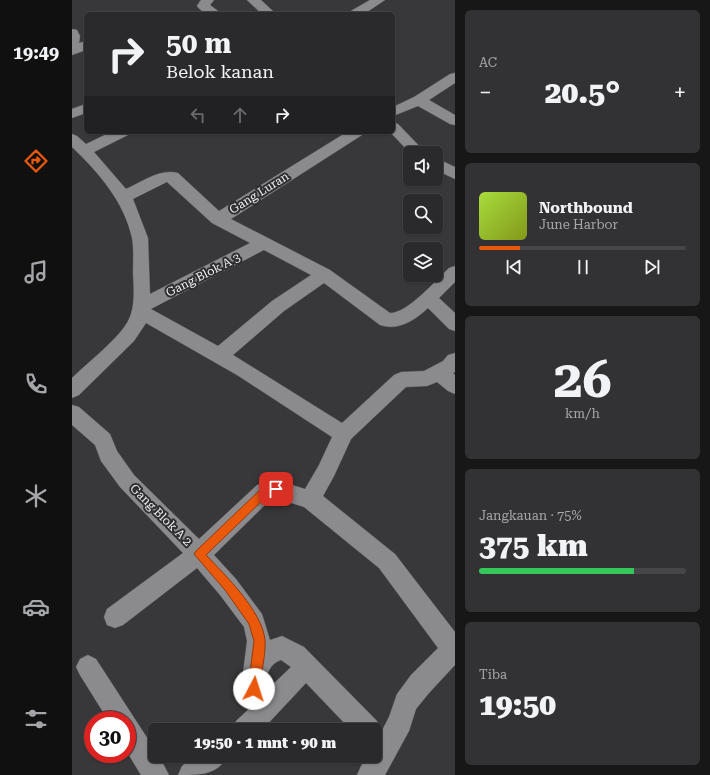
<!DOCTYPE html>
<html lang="id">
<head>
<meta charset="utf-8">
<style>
  body { margin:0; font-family:"Roboto Serif",serif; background:#323133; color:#f1f3f6; height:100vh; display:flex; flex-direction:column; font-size:15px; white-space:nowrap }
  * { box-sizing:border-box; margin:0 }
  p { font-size:13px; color:#a5a6a9 }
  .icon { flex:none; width:22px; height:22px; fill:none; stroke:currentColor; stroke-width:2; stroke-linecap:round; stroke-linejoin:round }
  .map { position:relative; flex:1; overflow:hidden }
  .sheet { display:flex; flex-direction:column; gap:10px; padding:10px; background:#171718; width:255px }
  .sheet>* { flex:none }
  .top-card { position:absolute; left:12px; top:12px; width:311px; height:122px; border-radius:6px; box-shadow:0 1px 3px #0004,0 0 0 1px #464547; background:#2a292b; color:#f1f3f6; overflow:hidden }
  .fabs { position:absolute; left:331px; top:146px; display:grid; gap:8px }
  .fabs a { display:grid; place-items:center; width:40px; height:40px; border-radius:6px; background:#2a292b; box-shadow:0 1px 3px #0004,0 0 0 1px #464547; font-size:20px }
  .speed { position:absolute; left:12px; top:711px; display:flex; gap:8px; font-size:20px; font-weight:700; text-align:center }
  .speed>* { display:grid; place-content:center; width:52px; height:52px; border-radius:50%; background:#2a292b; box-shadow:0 1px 3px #0004,0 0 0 1px #464547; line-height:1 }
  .speed .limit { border:6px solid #d22; background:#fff; color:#111 }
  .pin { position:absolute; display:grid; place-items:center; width:34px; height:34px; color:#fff; margin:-17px; border-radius:8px; box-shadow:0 2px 6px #0006 }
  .me { position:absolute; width:44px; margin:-22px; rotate:5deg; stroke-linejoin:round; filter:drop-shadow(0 0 3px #0008) }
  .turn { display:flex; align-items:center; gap:14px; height:84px; padding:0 16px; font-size:18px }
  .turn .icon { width:52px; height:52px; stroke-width:2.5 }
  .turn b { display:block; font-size:28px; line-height:34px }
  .lanes { display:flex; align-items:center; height:38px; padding:0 16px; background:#0003; justify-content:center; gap:20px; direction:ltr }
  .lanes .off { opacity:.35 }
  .big { font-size:30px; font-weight:800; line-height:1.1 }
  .sheet .card { flex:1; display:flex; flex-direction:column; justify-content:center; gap:6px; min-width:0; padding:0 14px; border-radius:6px; background:#323133 }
  .sheet .dial { align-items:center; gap:0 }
  .dial b { font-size:52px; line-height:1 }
  .song { display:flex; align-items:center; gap:12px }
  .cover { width:48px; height:48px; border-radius:6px; background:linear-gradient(135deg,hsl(80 70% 55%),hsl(70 70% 35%)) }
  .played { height:4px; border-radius:2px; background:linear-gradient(90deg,#ea580c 20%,#464547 20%) }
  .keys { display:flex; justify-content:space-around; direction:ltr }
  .heat { display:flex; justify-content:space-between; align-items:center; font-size:22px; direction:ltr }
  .charge { height:6px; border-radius:3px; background:linear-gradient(90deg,#34c759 75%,#464547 0) }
  .trip { position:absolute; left:76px; top:723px; width:234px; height:40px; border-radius:6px; background:#2a292b; box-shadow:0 1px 3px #0004,0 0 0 1px #464547; font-weight:800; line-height:40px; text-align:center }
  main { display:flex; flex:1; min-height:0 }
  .menu { display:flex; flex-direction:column; width:72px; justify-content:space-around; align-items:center; background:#111011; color:#a5a6a9 }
  .menu .icon { width:28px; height:28px }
  .menu .on { color:#ea580c }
  .menu b { font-size:18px; color:#f1f3f6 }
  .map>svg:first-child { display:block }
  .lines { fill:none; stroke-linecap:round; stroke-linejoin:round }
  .minor-casing { stroke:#565557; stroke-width:1 }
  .minor { fill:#8b8a8d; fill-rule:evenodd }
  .route { fill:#ea580c; stroke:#983908 }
  .labels { text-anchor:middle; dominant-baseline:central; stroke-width:4; stroke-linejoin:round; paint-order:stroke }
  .street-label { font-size:12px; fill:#f1f0f2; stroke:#2e2d2f }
</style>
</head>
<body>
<main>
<nav class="menu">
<b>19:49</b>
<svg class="icon on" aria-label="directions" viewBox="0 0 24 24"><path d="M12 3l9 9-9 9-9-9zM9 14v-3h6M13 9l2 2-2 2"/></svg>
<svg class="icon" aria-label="music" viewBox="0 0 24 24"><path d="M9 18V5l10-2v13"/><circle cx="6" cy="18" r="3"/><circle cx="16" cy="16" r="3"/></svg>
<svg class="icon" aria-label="phone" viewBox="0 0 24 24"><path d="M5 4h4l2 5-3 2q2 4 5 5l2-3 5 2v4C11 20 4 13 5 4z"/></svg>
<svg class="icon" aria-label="climate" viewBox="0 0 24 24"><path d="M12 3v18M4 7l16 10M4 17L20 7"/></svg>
<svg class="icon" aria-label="car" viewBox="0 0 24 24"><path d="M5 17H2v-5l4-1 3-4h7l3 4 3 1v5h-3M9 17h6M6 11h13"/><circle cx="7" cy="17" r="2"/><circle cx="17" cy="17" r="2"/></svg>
<svg class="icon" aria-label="filters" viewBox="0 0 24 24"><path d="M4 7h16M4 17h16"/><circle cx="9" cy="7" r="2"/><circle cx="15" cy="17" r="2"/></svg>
</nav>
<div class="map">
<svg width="383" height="775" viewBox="0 0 383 775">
  <rect width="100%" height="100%" fill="#383739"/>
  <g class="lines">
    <g class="minor-casing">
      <g id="minor">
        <path d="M129,0H142L138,5L150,14C140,14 131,15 125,6Z"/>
        <polygon points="175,0 189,0 204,14 190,14"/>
        <polygon points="298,0 313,0 292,14 277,14 279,11"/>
        <polygon points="0,29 5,30 8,36 7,43 14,41 14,50 0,55"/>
        <polygon points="383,73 383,83 357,100 383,115 383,125 378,124 346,106 321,116 321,107 342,97 378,74"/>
        <polygon points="14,104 14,113 0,118 0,109"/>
        <polygon points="321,122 326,124 354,153 338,153 318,132 321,132"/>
        <path d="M39,132H58L56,135L22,152L54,189C70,182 88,168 106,173L147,211L275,132H292L290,135L159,219L258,270L318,313C336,313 364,280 377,268L383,266V282L367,298L383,313V331L377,329L356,308C342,321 326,331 308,325L252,283L212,311L161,355L270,423L322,375L329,372L352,371L371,361L376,355L383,353V372L381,373L383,375V394L376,391L365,382L355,386L334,387L279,439L262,476L251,496L323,554L383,632V665L357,693L344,709L337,731L313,775H285L289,766L296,756H303V744L317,717L325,694L339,675L366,648L307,568L232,507L204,498L198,500L142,555L164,579L190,614L198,640L210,636L232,647L305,721L308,730L305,739L303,740V730H279L234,683L190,730H161L164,721L179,707L169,689L175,641L172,627L148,595L125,568L51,625L43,628L35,625L32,617L35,609L111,553L48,487L29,461L23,445L0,425V405L7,407L38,434L45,451L62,475L127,539L185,485L204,480L233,489L247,465L260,437L165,375L74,323L62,341L7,395L0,398V378C14,364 50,336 57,319C63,307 62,288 61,274C61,262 62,249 60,238C52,201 26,172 0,147V134L5,136L14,144ZM95,182L140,223L178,243L78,294L76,238L61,199ZM192,250L239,275L200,301L146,346L79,309ZM209,660L219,667L196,689L193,686C195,674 197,664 209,660Z"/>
        <polygon points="364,158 383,167 383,179 364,170"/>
        <polygon points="16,655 24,659 83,750 83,756 87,756 97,775 69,775 55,752 55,720 36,720 8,675 4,667 8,659"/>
        <path d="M123,756H156C145,775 129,775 106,775L110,766Z"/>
      </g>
    </g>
    <use href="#minor" class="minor"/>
  </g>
  <path class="route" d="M204,485L208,486L209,489L208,492L195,496L134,555C154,576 190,611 193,640C194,653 189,676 187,689L186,693L182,695L177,693L176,689L182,641L177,624L153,590L122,554L124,551L189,489Z"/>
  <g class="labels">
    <g class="street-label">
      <text transform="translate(187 193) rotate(-32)">Gang Luran</text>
      <text transform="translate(131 275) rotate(-27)">Gang Blok A 3</text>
      <text transform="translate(89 515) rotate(45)">Gang Blok A 2</text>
    </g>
  </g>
</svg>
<div class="fabs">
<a><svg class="icon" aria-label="sound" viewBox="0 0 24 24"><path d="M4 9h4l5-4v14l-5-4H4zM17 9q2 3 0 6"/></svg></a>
<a><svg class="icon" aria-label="search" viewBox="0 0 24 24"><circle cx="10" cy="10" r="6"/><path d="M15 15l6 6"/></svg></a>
<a><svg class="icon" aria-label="layers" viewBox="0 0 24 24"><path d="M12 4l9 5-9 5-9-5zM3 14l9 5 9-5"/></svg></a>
</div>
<div class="speed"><div class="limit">30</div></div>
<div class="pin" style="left:204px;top:489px;background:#d93025"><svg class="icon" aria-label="arrive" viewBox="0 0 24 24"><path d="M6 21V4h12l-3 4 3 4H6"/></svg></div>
<svg class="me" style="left:182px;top:689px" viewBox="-20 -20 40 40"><circle r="19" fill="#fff"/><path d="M0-13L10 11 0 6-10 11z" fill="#ea580c"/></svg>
<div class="trip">19:50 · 1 mnt · 90 m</div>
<div class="top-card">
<div class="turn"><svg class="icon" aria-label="right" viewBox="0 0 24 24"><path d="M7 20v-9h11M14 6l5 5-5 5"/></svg><div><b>50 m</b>Belok kanan</div></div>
<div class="lanes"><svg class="icon off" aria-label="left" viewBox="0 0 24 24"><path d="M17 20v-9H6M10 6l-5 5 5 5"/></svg><svg class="icon off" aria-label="ahead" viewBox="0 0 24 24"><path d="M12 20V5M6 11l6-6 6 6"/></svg><svg class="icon" aria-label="right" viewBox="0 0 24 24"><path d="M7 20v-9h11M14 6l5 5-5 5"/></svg></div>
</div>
</div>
<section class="sheet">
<div class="card"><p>AC</p>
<div class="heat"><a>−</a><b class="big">20.5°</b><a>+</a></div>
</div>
<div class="card">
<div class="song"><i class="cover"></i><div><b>Northbound</b><p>June Harbor</p></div></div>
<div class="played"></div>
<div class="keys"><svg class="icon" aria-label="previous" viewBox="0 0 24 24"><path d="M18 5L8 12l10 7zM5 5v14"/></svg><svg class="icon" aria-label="pause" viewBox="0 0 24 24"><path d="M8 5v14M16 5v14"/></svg><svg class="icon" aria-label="next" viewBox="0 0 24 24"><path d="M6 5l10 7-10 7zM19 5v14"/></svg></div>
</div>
<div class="card dial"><b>26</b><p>km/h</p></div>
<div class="card"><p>Jangkauan · 75%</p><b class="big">375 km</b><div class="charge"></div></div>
<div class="card"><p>Tiba</p><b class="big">19:50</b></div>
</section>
</main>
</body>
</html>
